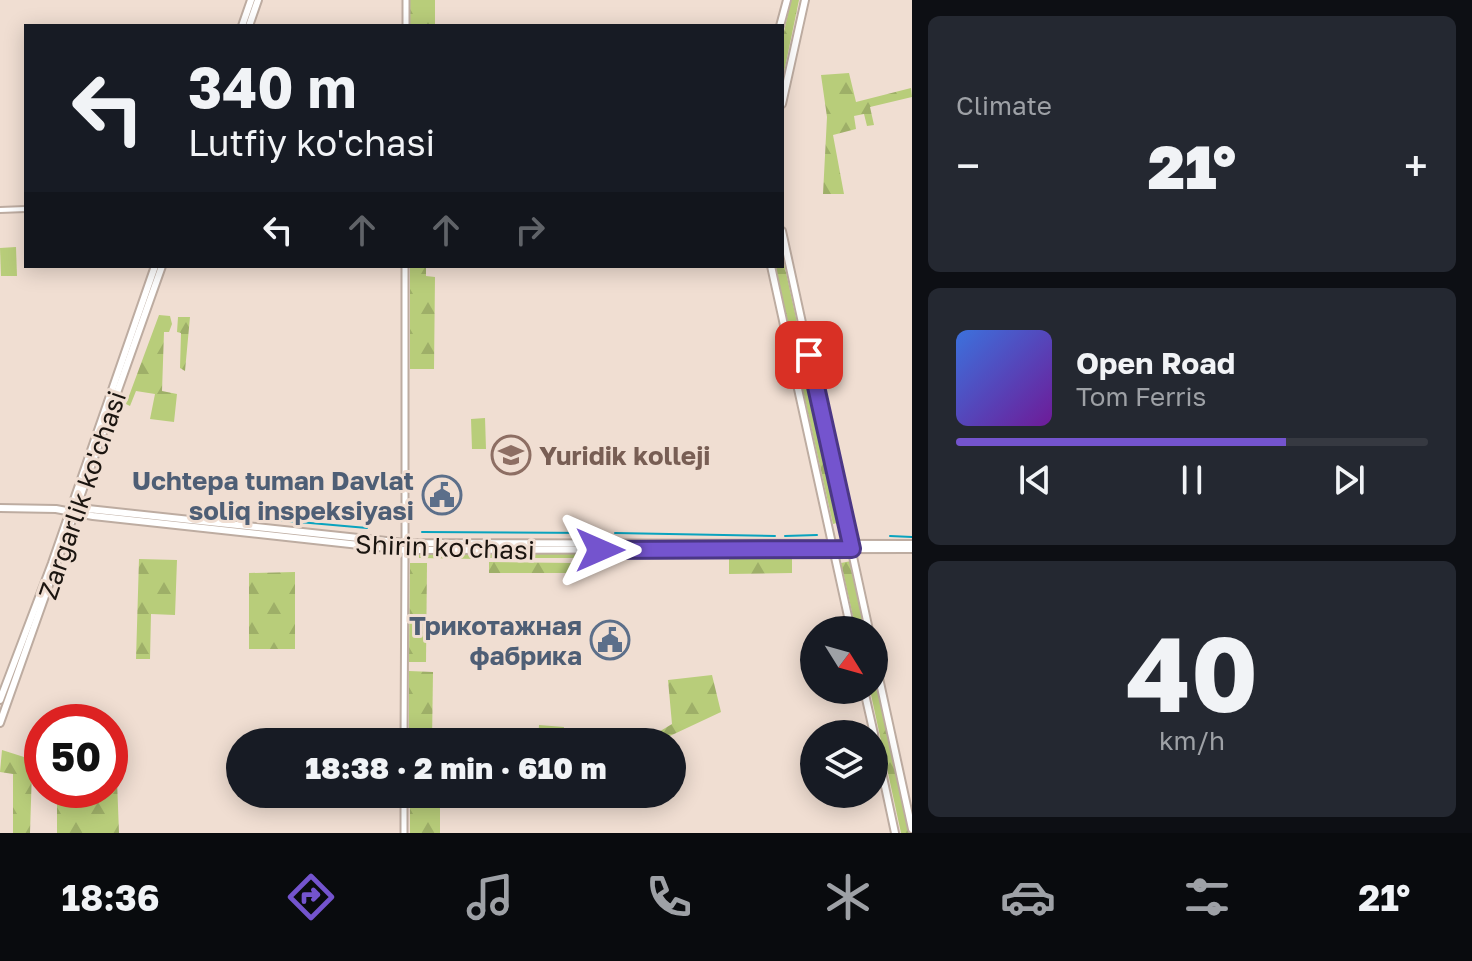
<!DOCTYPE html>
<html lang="en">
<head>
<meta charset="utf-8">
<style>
  body { margin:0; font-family:"Golos Text",sans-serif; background:#242831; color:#f1f3f6; height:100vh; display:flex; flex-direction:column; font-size:30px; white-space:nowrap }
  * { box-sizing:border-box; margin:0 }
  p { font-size:26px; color:#9ea1a6 }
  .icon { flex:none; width:44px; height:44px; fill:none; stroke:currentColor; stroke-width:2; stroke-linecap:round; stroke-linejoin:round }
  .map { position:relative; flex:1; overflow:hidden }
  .side { display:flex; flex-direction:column; gap:16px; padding:16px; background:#0d0f14; width:560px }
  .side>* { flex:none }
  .top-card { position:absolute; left:24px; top:24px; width:760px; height:244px; border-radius:0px; box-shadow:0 4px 20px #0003; background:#171b24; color:#f1f3f6; overflow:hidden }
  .needle { width:52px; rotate:127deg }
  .buttons { position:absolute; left:800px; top:616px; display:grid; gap:16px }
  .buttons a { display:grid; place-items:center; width:88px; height:88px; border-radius:50%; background:#171b24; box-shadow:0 4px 20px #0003; font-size:40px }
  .speed { position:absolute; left:24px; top:704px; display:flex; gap:16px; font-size:40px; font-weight:700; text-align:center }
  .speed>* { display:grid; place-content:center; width:104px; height:104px; border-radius:50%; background:#171b24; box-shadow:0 4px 20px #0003; line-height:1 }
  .speed .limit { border:12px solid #d22; background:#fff; color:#111 }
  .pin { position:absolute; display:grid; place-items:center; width:68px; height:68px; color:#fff; margin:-34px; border-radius:16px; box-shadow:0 4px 12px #0006 }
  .me { position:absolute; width:88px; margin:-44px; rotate:90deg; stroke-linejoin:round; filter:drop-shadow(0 0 6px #0008) }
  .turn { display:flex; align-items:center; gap:28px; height:168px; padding:0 32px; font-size:36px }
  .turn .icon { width:104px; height:104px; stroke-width:2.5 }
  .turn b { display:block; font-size:56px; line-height:68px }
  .lanes { display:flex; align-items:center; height:76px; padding:0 32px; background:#0003; justify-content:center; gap:40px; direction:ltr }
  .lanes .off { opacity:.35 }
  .big { font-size:60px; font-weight:800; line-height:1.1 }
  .side .tile { flex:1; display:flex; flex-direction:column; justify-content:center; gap:12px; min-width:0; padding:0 28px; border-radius:12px; background:#242831 }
  .side .dial { align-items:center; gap:0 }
  .dial b { font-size:104px; line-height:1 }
  .song { display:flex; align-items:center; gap:24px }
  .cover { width:96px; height:96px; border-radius:12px; background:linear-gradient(135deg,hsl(220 70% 55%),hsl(280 70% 35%)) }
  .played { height:8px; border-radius:4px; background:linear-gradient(90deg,#7454ce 70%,#363941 70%) }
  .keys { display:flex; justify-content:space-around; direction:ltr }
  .heat { display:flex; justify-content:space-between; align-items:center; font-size:44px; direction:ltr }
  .trip { position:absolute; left:226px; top:728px; width:460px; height:80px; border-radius:40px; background:#171b24; box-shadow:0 4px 20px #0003; font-weight:800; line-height:80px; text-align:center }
  .tabs { display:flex; height:128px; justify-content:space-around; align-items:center; background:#090b0e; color:#9ea1a6 }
  .tabs .icon { width:56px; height:56px }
  .tabs .current { color:#7454ce }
  .tabs b { font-size:36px; color:#f1f3f6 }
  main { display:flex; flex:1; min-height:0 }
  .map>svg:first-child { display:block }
  .green { fill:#b8cd7a }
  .forest { fill:url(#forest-firs) }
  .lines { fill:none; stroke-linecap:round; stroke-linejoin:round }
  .stream { stroke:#09a3be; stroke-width:2 }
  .minor-casing { stroke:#bdaca1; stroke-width:8 }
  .tertiary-casing { stroke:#bdaca1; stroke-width:9 }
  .secondary-casing { stroke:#bdaca1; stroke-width:10 }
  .minor { stroke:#fff; stroke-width:4 }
  .tertiary { stroke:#fff; stroke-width:5 }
  .secondary { stroke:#fff; stroke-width:6 }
  .route-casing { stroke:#4b3786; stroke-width:20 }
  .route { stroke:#7454ce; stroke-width:14 }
  .labels { text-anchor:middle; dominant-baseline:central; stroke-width:6; stroke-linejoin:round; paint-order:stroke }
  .education-label { font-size:26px; font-weight:bold; fill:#785e54; stroke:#f0ded2; text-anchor:start }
  .service-label { font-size:26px; font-weight:bold; fill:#4e5e75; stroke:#f0ded2; text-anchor:end }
  .street-label { font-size:26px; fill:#1b1510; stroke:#f0ded2 }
</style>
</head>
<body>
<main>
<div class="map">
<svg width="912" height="833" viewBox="0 0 912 833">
  <defs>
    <pattern id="forest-firs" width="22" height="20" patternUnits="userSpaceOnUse" patternTransform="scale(2)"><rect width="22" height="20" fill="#b8cd7a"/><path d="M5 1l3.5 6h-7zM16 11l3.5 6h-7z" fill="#9eaf68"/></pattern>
  </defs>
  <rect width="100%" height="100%" fill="#f0ded2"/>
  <g class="green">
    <polygon points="16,247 17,276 1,276 0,248"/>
    <polygon points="485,418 486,449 472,449 471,419"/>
    <polygon points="539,725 564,727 562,742 538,742"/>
  </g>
  <g class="forest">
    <polygon points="410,0 435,0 435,26 409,26"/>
    <polygon points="791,0 799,0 782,82 782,41"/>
    <polygon points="849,73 856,102 911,88 912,97 870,107 874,125 867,126 864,114 854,116 856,129 833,135 844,194 823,194 827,117 821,75"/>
    <polygon points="782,254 841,522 833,524 775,266 782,266"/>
    <polygon points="410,266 426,266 426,276 435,277 434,369 410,369"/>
    <polygon points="159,315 170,316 172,324 169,332 164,332 162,391 177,394 174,422 150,419 155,394 136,391 130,406 126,404"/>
    <polygon points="178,317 190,317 185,371 180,368 181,333 177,332"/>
    <polygon points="419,553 444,556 477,553 479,559 419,558"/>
    <polygon points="585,553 588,558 484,558 487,554"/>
    <polygon points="599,553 719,553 721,558 594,559"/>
    <polygon points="792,554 792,573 729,574 729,555"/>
    <polygon points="139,559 177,560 175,615 151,614 150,659 136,659"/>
    <polygon points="851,561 865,630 856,630 841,563"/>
    <polygon points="489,562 573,563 573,573 489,573"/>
    <polygon points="410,563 427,563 426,662 409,662"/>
    <polygon points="295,572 295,649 249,649 249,573"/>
    <polygon points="409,671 433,672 432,742 409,742"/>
    <polygon points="874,674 909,833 901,833 870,690 874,690"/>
    <polygon points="712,675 721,712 657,742 642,742 672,724 668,680"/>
    <polygon points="2,750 24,757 28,753 42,753 42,771 32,769 30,833 13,833 13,774 0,772"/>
    <polygon points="117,780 119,833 57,833 57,790 110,790 110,781"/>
    <rect x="410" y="802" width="30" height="31"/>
  </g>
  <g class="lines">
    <g class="stream">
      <polyline points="265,519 367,528"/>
      <polyline points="422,532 595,533"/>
      <polyline points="615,533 775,536"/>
      <polyline points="785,536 817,535"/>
      <polyline points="890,536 912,537"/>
    </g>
    <g class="minor-casing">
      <polyline id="minor" points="0,210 26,209"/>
    </g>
    <g class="tertiary-casing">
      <g id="tertiary">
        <polyline points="406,26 406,0"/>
        <polyline points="405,543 405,266"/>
        <polyline points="404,742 405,550"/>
        <polyline points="404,833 404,794"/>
      </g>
    </g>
    <g class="secondary-casing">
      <g id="secondary">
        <polyline points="242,26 251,0"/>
        <polyline points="249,26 258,0"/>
        <polyline points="780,26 787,0"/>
        <polyline points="782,104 805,0"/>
        <polyline points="782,231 869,630"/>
        <polyline points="771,266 851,630"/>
        <polyline points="0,508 56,509 93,516 405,550 912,549"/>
        <polyline points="69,510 88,509 405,543 912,544"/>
        <polyline points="874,655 912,829"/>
        <polyline points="864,690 874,734"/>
        <polyline points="0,700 52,563 155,266"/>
        <polyline points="0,723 162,266"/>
        <polyline points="874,735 895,833"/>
      </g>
    </g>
    <use href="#minor" class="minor"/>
    <use href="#tertiary" class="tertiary"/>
    <use href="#secondary" class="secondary"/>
  </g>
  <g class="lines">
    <g class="route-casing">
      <polyline id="route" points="600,550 852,549 809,355"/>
    </g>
    <use href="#route" class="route"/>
  </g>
  <defs>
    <g id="university-ring" transform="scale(2)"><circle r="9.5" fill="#f0ded2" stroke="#8d6e63" stroke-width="1.5"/><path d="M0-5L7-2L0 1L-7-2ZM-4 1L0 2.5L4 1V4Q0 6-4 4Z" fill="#8d6e63"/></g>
    <g id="civic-ring" transform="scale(2)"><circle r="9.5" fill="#f0ded2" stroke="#5c6f8a" stroke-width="1.5"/><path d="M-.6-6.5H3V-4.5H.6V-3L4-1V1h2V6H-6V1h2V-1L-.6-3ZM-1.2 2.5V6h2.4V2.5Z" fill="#5c6f8a"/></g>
  </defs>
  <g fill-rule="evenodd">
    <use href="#university-ring" x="511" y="455"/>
    <use href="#civic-ring" x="442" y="495"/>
    <use href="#civic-ring" x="610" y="640"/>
  </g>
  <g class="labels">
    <g class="education-label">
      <text x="539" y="455">Yuridik kolleji</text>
    </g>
    <g class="service-label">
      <text x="414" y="480">Uchtepa tuman Davlat<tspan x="414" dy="30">soliq inspeksiyasi</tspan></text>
      <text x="582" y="625">Трикотажная<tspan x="582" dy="30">фабрика</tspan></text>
    </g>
    <g class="street-label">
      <text transform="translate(82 495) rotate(-71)">Zargarlik ko'chasi</text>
      <text transform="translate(445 547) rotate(2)">Shirin ko'chasi</text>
    </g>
  </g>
</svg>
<div class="buttons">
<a><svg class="needle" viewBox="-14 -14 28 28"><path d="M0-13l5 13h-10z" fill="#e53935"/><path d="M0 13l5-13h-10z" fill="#9ea1a6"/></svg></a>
<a><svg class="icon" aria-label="layers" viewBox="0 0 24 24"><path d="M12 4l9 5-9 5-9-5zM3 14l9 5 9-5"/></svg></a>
</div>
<div class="speed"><div class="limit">50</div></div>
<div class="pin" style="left:809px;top:355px;background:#d93025"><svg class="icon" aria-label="arrive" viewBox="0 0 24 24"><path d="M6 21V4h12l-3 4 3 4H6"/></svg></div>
<svg class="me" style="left:600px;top:550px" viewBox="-20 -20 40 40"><path d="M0-17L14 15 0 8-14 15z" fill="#7454ce" stroke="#fff" stroke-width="4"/></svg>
<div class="trip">18:38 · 2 min · 610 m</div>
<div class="top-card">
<div class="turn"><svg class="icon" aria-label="left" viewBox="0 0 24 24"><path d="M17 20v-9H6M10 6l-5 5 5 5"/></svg><div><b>340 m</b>Lutfiy ko'chasi</div></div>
<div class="lanes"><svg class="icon" aria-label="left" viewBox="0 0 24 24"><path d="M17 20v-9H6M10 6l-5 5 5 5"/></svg><svg class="icon off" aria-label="ahead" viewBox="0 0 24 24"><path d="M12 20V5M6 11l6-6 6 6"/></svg><svg class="icon off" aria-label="ahead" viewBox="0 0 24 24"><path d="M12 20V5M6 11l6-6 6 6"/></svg><svg class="icon off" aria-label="right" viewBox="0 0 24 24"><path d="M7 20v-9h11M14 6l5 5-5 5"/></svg></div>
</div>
</div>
<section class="side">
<div class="tile"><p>Climate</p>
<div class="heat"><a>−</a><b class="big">21°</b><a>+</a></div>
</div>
<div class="tile">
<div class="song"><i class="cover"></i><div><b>Open Road</b><p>Tom Ferris</p></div></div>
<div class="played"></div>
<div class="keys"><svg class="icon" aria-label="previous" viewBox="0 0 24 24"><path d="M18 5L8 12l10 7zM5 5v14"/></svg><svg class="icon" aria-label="pause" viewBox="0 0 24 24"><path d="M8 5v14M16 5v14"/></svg><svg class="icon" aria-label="next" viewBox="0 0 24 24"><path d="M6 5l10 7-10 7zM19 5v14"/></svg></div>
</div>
<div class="tile dial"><b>40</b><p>km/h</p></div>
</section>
</main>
<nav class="tabs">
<b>18:36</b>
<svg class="icon current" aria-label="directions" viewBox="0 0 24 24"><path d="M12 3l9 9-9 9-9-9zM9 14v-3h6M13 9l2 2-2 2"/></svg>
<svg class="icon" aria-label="music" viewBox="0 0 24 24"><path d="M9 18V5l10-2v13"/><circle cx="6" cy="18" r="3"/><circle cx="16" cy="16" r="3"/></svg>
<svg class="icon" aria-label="phone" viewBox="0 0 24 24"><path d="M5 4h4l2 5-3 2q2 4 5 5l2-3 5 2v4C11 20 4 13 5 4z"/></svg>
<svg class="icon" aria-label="climate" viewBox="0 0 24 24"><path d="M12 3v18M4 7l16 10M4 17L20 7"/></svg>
<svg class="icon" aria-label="car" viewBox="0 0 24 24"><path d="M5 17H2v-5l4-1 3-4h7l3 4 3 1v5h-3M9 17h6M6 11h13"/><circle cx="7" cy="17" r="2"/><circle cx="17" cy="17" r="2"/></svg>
<svg class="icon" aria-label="filters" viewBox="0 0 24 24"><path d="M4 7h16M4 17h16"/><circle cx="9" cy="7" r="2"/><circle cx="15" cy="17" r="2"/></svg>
<b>21°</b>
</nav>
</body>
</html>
